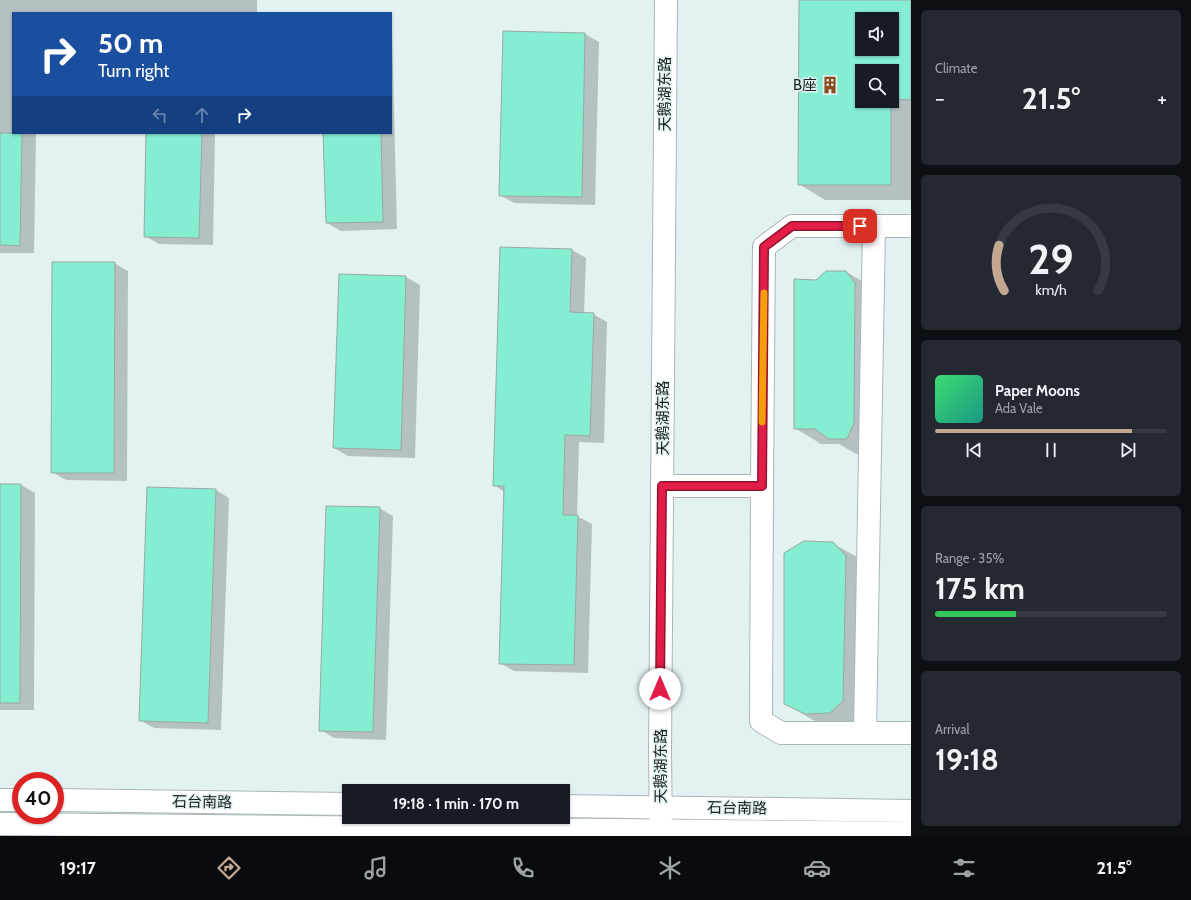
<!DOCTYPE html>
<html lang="en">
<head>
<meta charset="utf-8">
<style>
  body { margin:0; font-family:Cabin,"Noto Sans SC",sans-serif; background:#242831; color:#f1f3f6; height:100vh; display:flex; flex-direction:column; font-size:15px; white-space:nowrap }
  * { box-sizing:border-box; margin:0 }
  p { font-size:13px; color:#9ea1a6 }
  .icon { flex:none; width:22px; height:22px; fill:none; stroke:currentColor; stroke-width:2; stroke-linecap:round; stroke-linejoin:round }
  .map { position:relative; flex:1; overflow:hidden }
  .panel { display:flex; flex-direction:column; gap:10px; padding:10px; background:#0d0f14; width:280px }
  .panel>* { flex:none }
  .banner { position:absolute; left:12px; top:12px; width:380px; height:122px; border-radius:0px; box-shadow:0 1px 3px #0004; background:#1a4fa0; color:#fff; overflow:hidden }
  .fabs { position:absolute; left:855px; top:12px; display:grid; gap:8px }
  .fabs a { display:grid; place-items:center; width:44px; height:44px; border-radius:0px; background:#171b24; box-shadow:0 1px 3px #0004; font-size:20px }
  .speed { position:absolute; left:12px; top:772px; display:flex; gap:8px; font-size:20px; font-weight:700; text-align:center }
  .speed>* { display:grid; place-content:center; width:52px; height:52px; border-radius:50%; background:#171b24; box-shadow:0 1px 3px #0004; line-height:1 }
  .speed .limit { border:6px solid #d22; background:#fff; color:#111 }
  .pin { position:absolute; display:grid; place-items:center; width:34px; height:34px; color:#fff; margin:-17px; border-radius:8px; box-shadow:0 2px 6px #0006 }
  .me { position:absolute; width:44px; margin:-22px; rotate:0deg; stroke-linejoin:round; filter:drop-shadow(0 0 3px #0008) }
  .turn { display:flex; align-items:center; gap:14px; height:84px; padding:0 20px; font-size:18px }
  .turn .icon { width:52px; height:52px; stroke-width:2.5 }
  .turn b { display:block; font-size:28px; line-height:34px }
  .lanes { display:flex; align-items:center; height:38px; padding:0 20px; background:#0003; justify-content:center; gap:20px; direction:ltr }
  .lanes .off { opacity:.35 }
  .big { font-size:30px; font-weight:800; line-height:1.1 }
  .panel .tile { flex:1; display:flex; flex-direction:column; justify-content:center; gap:6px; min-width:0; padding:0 14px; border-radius:6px; background:#242831 }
  .panel .dial { align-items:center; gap:0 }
  .dial svg { height:104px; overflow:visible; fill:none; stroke:#363941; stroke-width:7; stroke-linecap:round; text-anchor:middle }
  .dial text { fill:#f1f3f6; stroke:none }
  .song { display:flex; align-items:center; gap:12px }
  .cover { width:48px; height:48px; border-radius:6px; background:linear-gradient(135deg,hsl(140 70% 55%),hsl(170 70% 35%)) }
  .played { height:4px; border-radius:2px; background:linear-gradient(90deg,#c3a791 85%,#363941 85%) }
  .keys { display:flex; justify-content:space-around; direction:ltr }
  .heat { display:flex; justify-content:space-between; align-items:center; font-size:22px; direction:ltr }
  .charge { height:6px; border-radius:3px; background:linear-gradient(90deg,#34c759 35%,#363941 0) }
  .trip { position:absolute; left:342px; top:784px; width:228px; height:40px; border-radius:0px; background:#171b24; box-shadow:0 1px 3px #0004; font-weight:800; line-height:40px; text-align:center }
  .tabs { display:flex; height:64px; justify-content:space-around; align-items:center; background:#090b0e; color:#9ea1a6 }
  .tabs .icon { width:28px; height:28px }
  .tabs .current { color:#c3a791 }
  .tabs b { font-size:18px; color:#f1f3f6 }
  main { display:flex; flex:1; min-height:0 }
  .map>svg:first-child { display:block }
  .shadow { fill:#0003; fill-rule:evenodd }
  .building { fill:#84edd2; stroke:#9ba8a4; fill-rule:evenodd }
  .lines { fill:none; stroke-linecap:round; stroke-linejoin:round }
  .minor-casing { stroke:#aab7b9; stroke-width:24 }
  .minor { stroke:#fff; stroke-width:22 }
  .route-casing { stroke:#92132f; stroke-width:10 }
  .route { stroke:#e11d48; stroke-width:7 }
  .slow { stroke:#f59e0b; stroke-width:7 }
  .labels { text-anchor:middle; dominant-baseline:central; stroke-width:3; stroke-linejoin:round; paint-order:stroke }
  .poi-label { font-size:15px; fill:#1a1f20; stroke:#e2f1f2; text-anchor:end }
  .street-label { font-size:15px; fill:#1a1f20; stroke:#e2f1f2 }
</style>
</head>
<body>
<main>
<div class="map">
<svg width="911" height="836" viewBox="0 0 911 836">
  <rect width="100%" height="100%" fill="#e2f1f2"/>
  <g class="shadow">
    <polygon points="0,0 257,0 257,13 13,13 13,133 36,133 34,253 0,253"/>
    <path d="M800,0H911V200H825L799,184ZM862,19H892V49H862ZM862,71H892V101H862Z"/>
    <polygon points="391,32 392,33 397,229 341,231 327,223 324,133 391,133"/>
    <polygon points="504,32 585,34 599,42 595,205 514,203 500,195"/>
    <polygon points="147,133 215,133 213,245 159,244 145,236"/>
    <polygon points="572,250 586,258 584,314 593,314 607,322 604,443 579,442 577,516 592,524 588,673 514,671 500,663 505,492 494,485"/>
    <polygon points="114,263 128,271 127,481 66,480 52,472"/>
    <polygon points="846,272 873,287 873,453 856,454 839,444 821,444 795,428 816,281"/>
    <polygon points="406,277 420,285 415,458 348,456 334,448"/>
    <polygon points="0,485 21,485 35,493 34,710 0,710"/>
    <polygon points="216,490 229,498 221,730 154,728 140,720"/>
    <polygon points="379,508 393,516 386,740 334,738 321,730"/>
    <polygon points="832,543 859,558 857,727 832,728 811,719 785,703"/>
  </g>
  <g class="building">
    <path d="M799,0H911V100L892,99V71H862V101H891V185H798ZM862,19H892V49H862Z"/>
    <polygon points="503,31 585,33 582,197 499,196"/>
    <polygon points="0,133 22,133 20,246 0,245"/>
    <polygon points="146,133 202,133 199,238 144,237"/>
    <polygon points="323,133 381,133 383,222 326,223"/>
    <polygon points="500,247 572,249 570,312 594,313 590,436 565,435 563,515 578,515 574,665 499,664 504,486 493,486"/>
    <polygon points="52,262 115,262 114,473 51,473"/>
    <polygon points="826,271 846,271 855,283 854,423 847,439 829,439 815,429 794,429 794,279 816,280"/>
    <polygon points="339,274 406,276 401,450 333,448"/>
    <polygon points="0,484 21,484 20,703 0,703"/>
    <polygon points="147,487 216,489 208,723 139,721"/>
    <polygon points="326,506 380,507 373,732 319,731"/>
    <polygon points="804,541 833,542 846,556 843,701 830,713 805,714 784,704 784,553"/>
  </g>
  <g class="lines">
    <g class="minor-casing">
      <g id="minor">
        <polyline points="911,226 792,226 764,247 762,486 761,721 781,733 911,733"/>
        <polyline points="662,486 762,486"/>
        <polyline points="865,733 874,226"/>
        <polyline points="0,800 21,800"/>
        <polyline points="55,800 349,804"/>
        <polyline points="563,806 911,811"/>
        <polyline points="0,824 911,833"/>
        <polyline points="661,836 660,752 666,0"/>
      </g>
    </g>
    <use href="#minor" class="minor"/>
  </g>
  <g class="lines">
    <g class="route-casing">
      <polyline id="route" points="660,689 662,486 762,486 764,247 792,226 860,226"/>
    </g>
    <use href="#route" class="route"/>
    <polyline class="slow" points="762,422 764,293"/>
  </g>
  <defs>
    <g id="building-bare" transform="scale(1.38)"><path d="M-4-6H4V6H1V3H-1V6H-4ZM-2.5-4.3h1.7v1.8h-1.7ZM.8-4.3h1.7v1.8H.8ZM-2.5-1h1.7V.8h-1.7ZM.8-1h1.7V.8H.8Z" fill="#8b4a16" stroke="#e2f1f2" stroke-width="2.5" paint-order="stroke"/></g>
  </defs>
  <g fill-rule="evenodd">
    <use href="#building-bare" x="830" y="85"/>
  </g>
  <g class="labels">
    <g class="poi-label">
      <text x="817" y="85">B座</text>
    </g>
    <g class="street-label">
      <text transform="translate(665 94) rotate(-90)">天鹅湖东路</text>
      <text transform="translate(663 418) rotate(-90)">天鹅湖东路</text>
      <text transform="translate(661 766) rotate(-90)">天鹅湖东路</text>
      <text transform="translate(202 802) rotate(1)">石台南路</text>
      <text transform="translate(737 808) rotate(1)">石台南路</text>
    </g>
  </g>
</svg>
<div class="fabs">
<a><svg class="icon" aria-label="sound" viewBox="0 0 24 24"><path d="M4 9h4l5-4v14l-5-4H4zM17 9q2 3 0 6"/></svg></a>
<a><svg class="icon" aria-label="search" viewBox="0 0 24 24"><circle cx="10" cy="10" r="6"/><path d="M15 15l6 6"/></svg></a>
</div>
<div class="speed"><div class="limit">40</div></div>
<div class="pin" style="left:860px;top:226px;background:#d93025"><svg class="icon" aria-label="arrive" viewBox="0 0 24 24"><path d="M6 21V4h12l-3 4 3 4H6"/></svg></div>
<svg class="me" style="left:660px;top:689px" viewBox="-20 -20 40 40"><circle r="19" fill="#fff"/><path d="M0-13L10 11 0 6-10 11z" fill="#e11d48"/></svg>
<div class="trip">19:18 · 1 min · 170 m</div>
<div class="banner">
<div class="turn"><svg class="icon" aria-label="right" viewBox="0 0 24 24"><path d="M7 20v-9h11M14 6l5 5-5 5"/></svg><div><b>50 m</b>Turn right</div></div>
<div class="lanes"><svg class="icon off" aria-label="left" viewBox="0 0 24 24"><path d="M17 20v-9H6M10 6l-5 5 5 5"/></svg><svg class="icon off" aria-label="ahead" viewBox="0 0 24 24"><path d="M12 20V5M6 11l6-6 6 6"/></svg><svg class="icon" aria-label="right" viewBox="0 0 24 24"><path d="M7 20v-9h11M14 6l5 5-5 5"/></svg></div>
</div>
</div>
<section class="panel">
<div class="tile"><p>Climate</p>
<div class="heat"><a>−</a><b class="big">21.5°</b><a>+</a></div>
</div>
<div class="tile dial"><svg viewBox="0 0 100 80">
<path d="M14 69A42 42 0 1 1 86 69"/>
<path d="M14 69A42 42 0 0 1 10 34" stroke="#c3a791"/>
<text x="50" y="56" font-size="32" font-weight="700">29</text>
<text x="50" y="72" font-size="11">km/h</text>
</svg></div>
<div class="tile">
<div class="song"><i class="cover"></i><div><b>Paper Moons</b><p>Ada Vale</p></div></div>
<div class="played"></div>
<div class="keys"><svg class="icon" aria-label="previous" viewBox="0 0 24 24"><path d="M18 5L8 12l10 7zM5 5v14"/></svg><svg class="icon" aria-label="pause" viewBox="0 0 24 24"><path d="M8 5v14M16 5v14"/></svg><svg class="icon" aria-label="next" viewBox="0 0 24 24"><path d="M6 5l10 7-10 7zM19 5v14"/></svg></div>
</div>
<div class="tile"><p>Range · 35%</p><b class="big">175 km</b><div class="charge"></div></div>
<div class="tile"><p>Arrival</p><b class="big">19:18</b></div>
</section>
</main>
<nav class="tabs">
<b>19:17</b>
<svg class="icon current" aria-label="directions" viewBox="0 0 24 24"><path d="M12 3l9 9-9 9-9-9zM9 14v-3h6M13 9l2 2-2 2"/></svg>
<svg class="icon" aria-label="music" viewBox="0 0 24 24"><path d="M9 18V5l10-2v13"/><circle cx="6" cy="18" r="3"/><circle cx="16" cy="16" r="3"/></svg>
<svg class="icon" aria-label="phone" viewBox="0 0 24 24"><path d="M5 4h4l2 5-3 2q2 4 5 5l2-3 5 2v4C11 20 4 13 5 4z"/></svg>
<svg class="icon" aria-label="climate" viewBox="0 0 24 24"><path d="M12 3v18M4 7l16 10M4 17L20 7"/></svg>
<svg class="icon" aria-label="car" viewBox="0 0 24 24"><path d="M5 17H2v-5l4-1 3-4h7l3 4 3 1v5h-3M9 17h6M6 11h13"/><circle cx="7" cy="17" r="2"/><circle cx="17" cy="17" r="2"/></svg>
<svg class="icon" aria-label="filters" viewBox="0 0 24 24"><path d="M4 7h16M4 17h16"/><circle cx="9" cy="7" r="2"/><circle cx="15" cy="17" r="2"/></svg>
<b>21.5°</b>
</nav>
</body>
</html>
